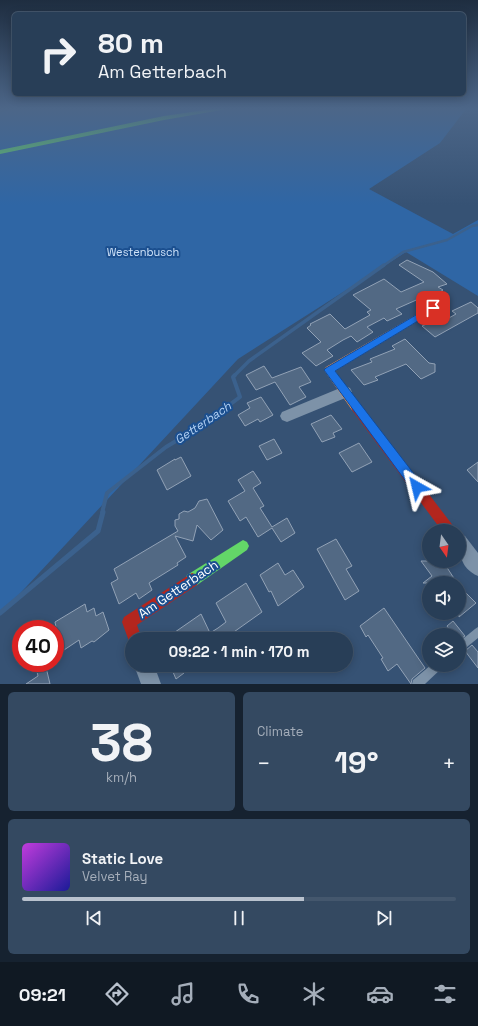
<!DOCTYPE html>
<html lang="en">
<head>
<meta charset="utf-8">
<style>
  body { margin:0; font-family:"Space Grotesk",sans-serif; background:#344961; color:#f1f3f6; height:100vh; display:flex; flex-direction:column; font-size:15px; white-space:nowrap }
  * { box-sizing:border-box; margin:0 }
  p { font-size:13px; color:#a5aeba }
  .icon { flex:none; width:22px; height:22px; fill:none; stroke:currentColor; stroke-width:2; stroke-linecap:round; stroke-linejoin:round }
  .map { position:relative; height:684px; overflow:hidden }
  .sheet { display:flex; flex-direction:column; gap:8px; padding:8px; background:#162230; flex:1 }
  .sheet>* { flex:none }
  .hud { position:absolute; left:12px; top:12px; width:454px; height:84px; border-radius:6px; box-shadow:0 2px 10px #0003,0 0 0 1px #44576d; background:#283e57; color:#f1f3f6; overflow:hidden }
  .needle { width:26px; rotate:166deg }
  .fabs { position:absolute; left:422px; top:524px; display:grid; gap:8px }
  .fabs a { display:grid; place-items:center; width:44px; height:44px; border-radius:50%; background:#283e57; box-shadow:0 2px 10px #0003,0 0 0 1px #44576d; font-size:20px }
  .speed { position:absolute; left:12px; top:620px; display:flex; gap:8px; font-size:20px; font-weight:700; text-align:center }
  .speed>* { display:grid; place-content:center; width:52px; height:52px; border-radius:50%; background:#283e57; box-shadow:0 2px 10px #0003,0 0 0 1px #44576d; line-height:1 }
  .speed .limit { border:6px solid #d22; background:#fff; color:#111 }
  .pin { position:absolute; display:grid; place-items:center; width:34px; height:34px; color:#fff; margin:-17px; border-radius:8px; box-shadow:0 2px 6px #0006 }
  .me { position:absolute; width:44px; margin:-22px; rotate:323deg; stroke-linejoin:round; filter:drop-shadow(0 0 3px #0008) }
  .turn { display:flex; align-items:center; gap:14px; height:84px; padding:0 20px; font-size:18px }
  .turn .icon { width:52px; height:52px; stroke-width:2.5 }
  .turn b { display:block; font-size:28px; line-height:34px }
  .big { font-size:30px; font-weight:700; line-height:1.1 }
  .sheet .widget { flex:1; display:flex; flex-direction:column; justify-content:center; gap:6px; min-width:0; padding:0 14px; border-radius:6px; background:#344961 }
  .sheet .dial { align-items:center; gap:0 }
  .dial b { font-size:52px; line-height:1 }
  .song { display:flex; align-items:center; gap:12px }
  .cover { width:48px; height:48px; border-radius:6px; background:linear-gradient(135deg,hsl(290 70% 55%),hsl(240 70% 35%)) }
  .played { height:4px; border-radius:2px; background:linear-gradient(90deg,#b9c2ce 65%,#44576d 65%) }
  .keys { display:flex; justify-content:space-around; direction:ltr }
  .heat { display:flex; justify-content:space-between; align-items:center; font-size:22px; direction:ltr }
  .sheet .tiles { flex:1; display:grid; gap:8px; grid-template-columns:1fr 1fr }
  .widget:last-child { grid-column:span 2 }
  .trip { position:absolute; left:125px; top:632px; width:228px; height:40px; border-radius:20px; background:#283e57; box-shadow:0 2px 10px #0003,0 0 0 1px #44576d; font-weight:700; line-height:40px; text-align:center }
  .tab-bar { display:flex; height:64px; justify-content:space-around; align-items:center; background:#101923; color:#a5aeba }
  .tab-bar .icon { width:28px; height:28px }
  .tab-bar .active { color:#b9c2ce }
  .tab-bar b { font-size:18px; color:#f1f3f6 }
  .map>svg:first-child { display:block }
  .green { fill:#2f66a5 }
  .lines { fill:none; stroke-linecap:round; stroke-linejoin:round }
  .stream-far4 { stroke:#3b618d; stroke-width:2 }
  .stream-far3 { stroke:#3b618d; stroke-width:2.5 }
  .stream-far2 { stroke:#3b618d; stroke-width:3.5 }
  .stream-far1 { stroke:#3b618d; stroke-width:4 }
  .stream { stroke:#3b618d; stroke-width:5 }
  .building { fill:#526984; stroke:#92a2b6 }
  .lane { fill:#7d92a8; fill-rule:evenodd }
  .street { fill:#7d92a8; fill-rule:evenodd }
  .fast { fill:#63d668; fill-rule:evenodd }
  .slow { fill:#ff974d; fill-rule:evenodd }
  .jam { fill:#b3261e; fill-rule:evenodd }
  .route { fill:#1a73e8; stroke:#114b97 }
  .labels { text-anchor:middle; dominant-baseline:central; stroke-width:4; stroke-linejoin:round; paint-order:stroke }
  .park-label { font-size:11px; fill:#cfe3fa; stroke:#1b4f8f }
  .water-label { font-size:12px; font-style:italic; fill:#b5d3f5; stroke:#1b4f8f }
  .near-street-label { font-size:13px; fill:#fff; stroke:#1b4f8f }
</style>
</head>
<body>
<div class="map">
<svg width="478" height="684" viewBox="0 0 478 684">
  <rect width="100%" height="100%" fill="#365274"/>
  <polygon class="green" points="0,109 466,109 440,143 369,189 453,234 478,220 478,296 406,252 238,359 0,615"/>
  <g class="lines">
    <polyline class="stream-far4" points="0,111 13,109"/>
    <polyline class="stream-far3" points="383,266 403,252 447,240 472,226 478,225"/>
    <polyline class="stream-far2" points="234,376 249,361 384,265"/>
    <polyline class="stream-far1" points="102,513 107,493 166,447 201,426 240,397 233,377 235,375"/>
    <polyline class="stream" points="0,613 98,531 103,512"/>
  </g>
  <g class="building">
    <polygon points="407,260 433,272 447,284 438,287 443,290 435,295 432,293 396,309 402,314 387,321 384,318 367,327 373,332 357,342 351,336 343,340 327,350 333,356 316,366 302,353 321,342 307,328 311,325 310,324 330,314 345,329 370,315 367,312 371,310 353,295 384,279 401,292 424,282 399,265"/>
    <polygon points="471,302 478,308 478,313 435,337 422,326 436,320 440,323 456,314 452,311"/>
    <polygon points="405,339 429,363 435,364 435,372 421,379 406,364 375,377 378,380 364,385 351,370 372,362 370,359 395,349 392,346"/>
    <polygon points="264,366 272,378 301,367 311,382 299,387 306,397 290,405 275,382 256,390 246,375"/>
    <polygon points="261,397 273,415 260,422 258,419 245,426 238,415 250,408 247,403"/>
    <polygon points="331,415 342,429 333,433 335,437 322,442 311,424"/>
    <polygon points="274,439 282,453 267,460 259,446"/>
    <polygon points="359,443 372,462 352,472 339,453"/>
    <polygon points="181,457 191,476 167,490 157,470 175,459 175,460"/>
    <polygon points="478,462 478,482 467,470"/>
    <polygon points="253,471 261,483 253,488 264,506 260,508 272,527 287,518 295,533 281,542 272,528 258,537 246,517 240,521 228,501 245,491 238,480"/>
    <polygon points="207,499 223,530 211,540 197,525 193,541 175,536 186,557 177,563 178,565 149,583 152,590 139,599 136,593 119,604 111,583 118,579 114,569 178,531 175,526 175,520 179,519 179,514 184,511 188,512 195,508 199,501"/>
    <polygon points="336,539 352,566 346,569 359,591 345,600 317,549"/>
    <polygon points="421,561 452,561 446,566 457,583 423,583 432,576"/>
    <polygon points="278,563 285,575 293,570 304,587 278,606 271,591 269,592 260,575"/>
    <polygon points="246,583 262,612 231,634 234,639 165,639 201,614 210,633 218,628 226,622 216,603"/>
    <polygon points="459,586 476,603 459,617"/>
    <polygon points="85,604 87,612 94,608 96,616 103,612 109,630 94,642 92,641 81,648 79,640 55,656 56,627 55,622"/>
    <polygon points="384,608 425,668 412,679 411,684 397,664 388,671 381,659 383,658 368,635 366,637 360,626"/>
    <polygon points="453,621 465,636 459,640 459,635 453,635 447,626"/>
    <polygon points="472,645 478,652 478,668 465,651"/>
    <polygon points="35,663 45,663 50,684 26,684 38,676"/>
    <polygon points="170,665 181,665 184,673 176,679"/>
  </g>
  <g class="lines">
    <g class="lane">
      <polygon points="478,627 478,638 462,651 459,653 459,642 475,629"/>
      <polygon points="431,665 444,665 442,668 425,684 412,684 413,680"/>
    </g>
    <g class="street">
      <polygon points="345,386 350,388 352,392 350,396 287,422 282,420 280,416 282,412"/>
      <path d="M459,534L465,536L478,553V576C459,568 459,551 459,534Z"/>
      <polygon points="134,665 154,665 161,684 141,684"/>
    </g>
    <g class="fast">
      <polygon points="212,109 227,109 164,120 0,154 0,150 164,116"/>
      <polygon points="243,540 247,542 249,546 247,550 197,585 192,587 187,585 185,580 187,575"/>
    </g>
    <polygon class="slow" points="433,305 437,308 436,310 335,371 361,407 360,410 356,411 352,410 326,373 324,370 326,367"/>
    <g class="jam">
      <polygon points="356,403 360,404 454,527 456,531 442,531 352,410 351,407 352,404"/>
      <polygon points="192,573 197,575 199,580 197,585 137,625 142,639 132,639 132,645 130,644 122,622 124,617"/>
    </g>
  </g>
  <linearGradient id="sky" x2="0" y2="1"><stop stop-color="#1e2d40"/><stop offset="0.53" stop-color="#4c6688"/><stop offset="1" stop-color="#4c6688" stop-opacity="0"/></linearGradient>
  <rect width="478" height="205" fill="url(#sky)"/>
  <polygon class="route" points="433,305 437,308 436,310 335,371 421,483 423,487 421,491 417,493 413,491 324,370 326,368"/>
  <g class="labels">
    <g class="park-label">
      <text x="143" y="252">Westenbusch</text>
    </g>
    <g class="water-label">
      <text transform="translate(203 423) rotate(-34)">Getterbach</text>
    </g>
    <g class="near-street-label">
      <text transform="translate(178 589) rotate(-34)">Am Getterbach</text>
    </g>
  </g>
</svg>
<div class="fabs">
<a><svg class="needle" viewBox="-14 -14 28 28"><path d="M0-13l5 13h-10z" fill="#e53935"/><path d="M0 13l5-13h-10z" fill="#a5aeba"/></svg></a>
<a><svg class="icon" aria-label="sound" viewBox="0 0 24 24"><path d="M4 9h4l5-4v14l-5-4H4zM17 9q2 3 0 6"/></svg></a>
<a><svg class="icon" aria-label="layers" viewBox="0 0 24 24"><path d="M12 4l9 5-9 5-9-5zM3 14l9 5 9-5"/></svg></a>
</div>
<div class="speed"><div class="limit">40</div></div>
<div class="pin" style="left:433px;top:308px;background:#d93025"><svg class="icon" aria-label="arrive" viewBox="0 0 24 24"><path d="M6 21V4h12l-3 4 3 4H6"/></svg></div>
<svg class="me" style="left:417px;top:487px" viewBox="-20 -20 40 40"><path d="M0-17L14 15 0 8-14 15z" fill="#1a73e8" stroke="#fff" stroke-width="4"/></svg>
<div class="trip">09:22 · 1 min · 170 m</div>
<div class="hud">
<div class="turn"><svg class="icon" aria-label="right" viewBox="0 0 24 24"><path d="M7 20v-9h11M14 6l5 5-5 5"/></svg><div><b>80 m</b>Am Getterbach</div></div>
</div>
</div>
<section class="sheet">
<div class="tiles">
<div class="widget dial"><b>38</b><p>km/h</p></div>
<div class="widget"><p>Climate</p>
<div class="heat"><a>−</a><b class="big">19°</b><a>+</a></div>
</div>
<div class="widget">
<div class="song"><i class="cover"></i><div><b>Static Love</b><p>Velvet Ray</p></div></div>
<div class="played"></div>
<div class="keys"><svg class="icon" aria-label="previous" viewBox="0 0 24 24"><path d="M18 5L8 12l10 7zM5 5v14"/></svg><svg class="icon" aria-label="pause" viewBox="0 0 24 24"><path d="M8 5v14M16 5v14"/></svg><svg class="icon" aria-label="next" viewBox="0 0 24 24"><path d="M6 5l10 7-10 7zM19 5v14"/></svg></div>
</div>
</div>
</section>
<nav class="tab-bar">
<b>09:21</b>
<svg class="icon active" aria-label="directions" viewBox="0 0 24 24"><path d="M12 3l9 9-9 9-9-9zM9 14v-3h6M13 9l2 2-2 2"/></svg>
<svg class="icon" aria-label="music" viewBox="0 0 24 24"><path d="M9 18V5l10-2v13"/><circle cx="6" cy="18" r="3"/><circle cx="16" cy="16" r="3"/></svg>
<svg class="icon" aria-label="phone" viewBox="0 0 24 24"><path d="M5 4h4l2 5-3 2q2 4 5 5l2-3 5 2v4C11 20 4 13 5 4z"/></svg>
<svg class="icon" aria-label="climate" viewBox="0 0 24 24"><path d="M12 3v18M4 7l16 10M4 17L20 7"/></svg>
<svg class="icon" aria-label="car" viewBox="0 0 24 24"><path d="M5 17H2v-5l4-1 3-4h7l3 4 3 1v5h-3M9 17h6M6 11h13"/><circle cx="7" cy="17" r="2"/><circle cx="17" cy="17" r="2"/></svg>
<svg class="icon" aria-label="filters" viewBox="0 0 24 24"><path d="M4 7h16M4 17h16"/><circle cx="9" cy="7" r="2"/><circle cx="15" cy="17" r="2"/></svg>
</nav>
</body>
</html>
